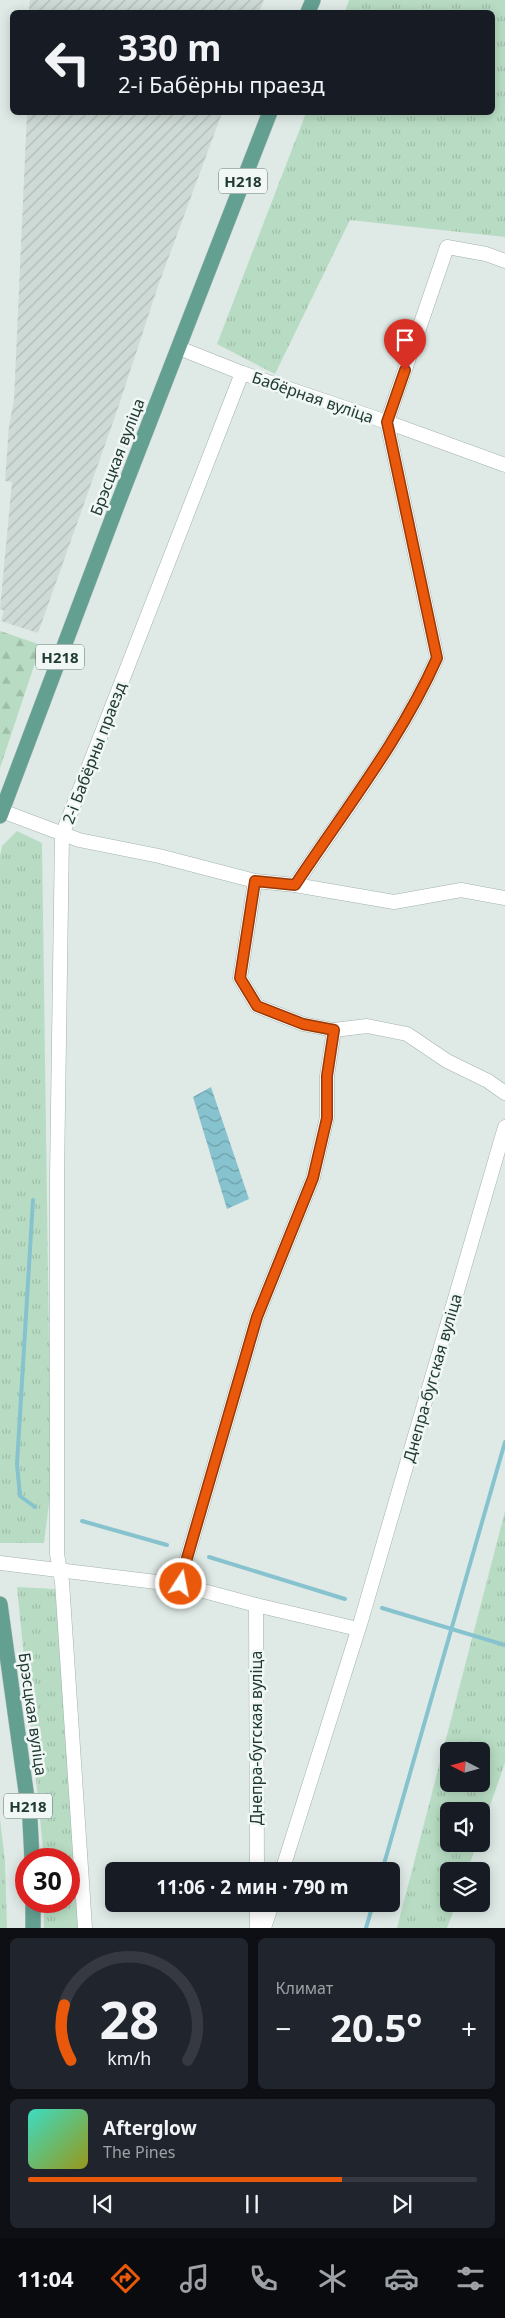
<!DOCTYPE html>
<html lang="ru">
<head>
<meta charset="utf-8">
<style>
  body { margin:0; font-family:"Noto Sans",sans-serif; background:#20242c; color:#f1f3f6; height:100vh; display:flex; flex-direction:column; font-size:19px; white-space:nowrap }
  * { box-sizing:border-box; margin:0 }
  p { font-size:16px; color:#9ea1a6 }
  .icon { flex:none; width:28px; height:28px; fill:none; stroke:currentColor; stroke-width:2; stroke-linecap:round; stroke-linejoin:round }
  .map { position:relative; height:1928px; overflow:hidden }
  .drawer { display:flex; flex-direction:column; gap:10px; padding:10px; background:#0d0f14; flex:1 }
  .drawer>* { flex:none }
  .top-card { position:absolute; left:10px; top:10px; width:485px; height:105px; border-radius:8px; box-shadow:0 2px 12px #0003; background:#171b24; color:#f1f3f6; overflow:hidden }
  .needle { width:32px; rotate:276deg }
  .buttons { position:absolute; left:440px; top:1742px; display:grid; gap:10px }
  .buttons a { display:grid; place-items:center; width:50px; height:50px; border-radius:8px; background:#171b24; box-shadow:0 2px 12px #0003; font-size:25px }
  .speed { position:absolute; left:15px; top:1848px; display:flex; gap:10px; font-size:25px; font-weight:700; text-align:center }
  .speed>* { display:grid; place-content:center; width:65px; height:65px; border-radius:50%; background:#171b24; box-shadow:0 2px 12px #0003; line-height:1 }
  .speed .limit { border:8px solid #d22; background:#fff; color:#111 }
  .pin { position:absolute; display:grid; place-items:center; width:42px; height:42px; color:#fff; margin:-51px -21px; border-radius:50% 50% 50% 0; rotate:-45deg; box-shadow:0 0 5px #0007 }
  .pin .icon { rotate:45deg }
  .me { position:absolute; width:55px; margin:-28px; rotate:11deg; stroke-linejoin:round; filter:drop-shadow(0 0 4px #0008) }
  .turn { display:flex; align-items:center; gap:18px; height:105px; padding:0 25px; font-size:22px }
  .turn .icon { width:65px; height:65px; stroke-width:2.5 }
  .turn b { display:block; font-size:35px; line-height:42px }
  .big { font-size:38px; font-weight:700; line-height:1.1 }
  .drawer .card { flex:1; display:flex; flex-direction:column; justify-content:center; gap:8px; min-width:0; padding:0 18px; border-radius:8px; background:#20242c }
  .drawer .dial { align-items:center; gap:0 }
  .dial svg { height:130px; overflow:visible; fill:none; stroke:#363941; stroke-width:7; stroke-linecap:round; text-anchor:middle }
  .dial text { fill:#f1f3f6; stroke:none }
  .song { display:flex; align-items:center; gap:15px }
  .cover { width:60px; height:60px; border-radius:8px; background:linear-gradient(135deg,hsl(170 70% 55%),hsl(60 70% 35%)) }
  .played { height:5px; border-radius:2px; background:linear-gradient(90deg,#ea580c 70%,#363941 70%) }
  .keys { display:flex; justify-content:space-around; direction:ltr }
  .heat { display:flex; justify-content:space-between; align-items:center; font-size:28px; direction:ltr }
  .drawer .tiles { flex:1; display:grid; gap:10px; grid-template-columns:1fr 1fr }
  .card:last-child { grid-column:span 2 }
  .trip { position:absolute; left:105px; top:1862px; width:295px; height:50px; border-radius:8px; background:#171b24; box-shadow:0 2px 12px #0003; font-weight:700; line-height:50px; text-align:center }
  .menu { display:flex; height:80px; justify-content:space-around; align-items:center; background:#090b0e; color:#9ea1a6 }
  .menu .icon { width:35px; height:35px }
  .menu .on { color:#ea580c }
  .menu b { font-size:22px; color:#f1f3f6 }
  .map>svg:first-child { display:block }
  .industrial { fill:url(#industrial-furrows) }
  .grass { fill:url(#grass-tufts); fill-rule:evenodd }
  .forest { fill:url(#forest-firs) }
  .water { fill:url(#water-waves) }
  .lines { fill:none; stroke-linecap:round; stroke-linejoin:round }
  .stream { stroke:#87c3cf; stroke-width:4 }
  .minor-casing { stroke:#a2b2ad; stroke-width:15 }
  .primary-casing { stroke:#bcc4c2; stroke-width:16 }
  .minor { stroke:#fff; stroke-width:14 }
  .primary { stroke:#64a092; stroke-width:15 }
  .route-casing { stroke:#983908; stroke-width:12 }
  .route { stroke:#ea580c; stroke-width:9 }
  .labels { text-anchor:middle; dominant-baseline:central; stroke-width:5; stroke-linejoin:round; paint-order:stroke }
  .shield { fill:#f0f7f4; stroke:#5f736e; stroke-width:1 }
  .shield-label { font-size:15px; font-weight:bold; fill:#213a34 }
  .street-label { font-size:16px; fill:#213a34; stroke:#f0f7f4 }
</style>
</head>
<body>
<div class="map">
<svg width="505" height="1928" viewBox="0 0 505 1928">
  <defs>
    <pattern id="industrial-furrows" width="10" height="10" patternUnits="userSpaceOnUse" patternTransform="scale(1.25)"><rect width="10" height="10" fill="#cedad5"/><path d="M-1 1l2-2M0 10L10 0M9 11l2-2" fill="none" stroke="#b1bcb7"/></pattern>
    <pattern id="grass-tufts" width="24" height="20" patternUnits="userSpaceOnUse" patternTransform="scale(1.25)"><rect width="24" height="20" fill="#b8dcc3"/><path d="M3 7l-1-3M5 7V3M7 7l1-3M15 17l-1-3M17 17v-4M19 17l1-3" fill="none" stroke="#9ebea8"/></pattern>
    <pattern id="forest-firs" width="22" height="20" patternUnits="userSpaceOnUse" patternTransform="scale(1.25)"><rect width="22" height="20" fill="#b8dcc3"/><path d="M5 1l3.5 6h-7zM16 11l3.5 6h-7z" fill="#9ebea8"/></pattern>
    <pattern id="water-waves" width="16" height="10" patternUnits="userSpaceOnUse" patternTransform="scale(1.25)"><rect width="16" height="10" fill="#87c3cf"/><path d="M0 5q4-4 8 0t8 0" fill="none" stroke="#6e9fa9"/></pattern>
  </defs>
  <rect width="100%" height="100%" fill="#dfeae6"/>
  <g class="industrial">
    <polygon points="30,0 264,0 259,12 29,12"/>
    <polygon points="27,113 222,113 158,286 117,411 38,633 1,621 4,611 0,609 12,482 5,481 9,426 14,400"/>
  </g>
  <g class="grass">
    <polygon points="349,0 505,0 505,237 350,220 275,374 217,344 306,113 492,112 492,12 345,12"/>
    <polygon points="17,831 42,843 51,1488 44,1543 0,1543 0,856 2,846"/>
    <path d="M505,1511V1763L481,1831V1811H449V1844H477L467,1871H449V1904H456L447,1928H397ZM449,1751H481V1784H449Z"/>
    <polygon points="17,1587 55,1589 80,1901 80,1928 44,1928 44,1901 69,1901 69,1859 44,1859"/>
    <polygon points="0,1819 5,1861 7,1928 0,1928"/>
  </g>
  <polygon class="forest" points="0,631 41,645 0,768"/>
  <polygon class="water" points="211,1087 249,1199 227,1209 193,1097"/>
  <g class="lines">
    <g class="stream">
      <polyline points="33,1200 17,1464 20,1496 35,1507"/>
      <polyline points="82,1521 167,1545"/>
      <polyline points="209,1557 345,1599"/>
      <polyline points="382,1608 505,1645"/>
      <polyline points="382,1871 505,1442"/>
      <polyline points="366,1928 373,1904"/>
    </g>
    <g class="minor-casing">
      <g id="minor">
        <polyline points="179,348 242,373 387,422 505,465"/>
        <path d="M2,811L79,840L159,856L255,881L295,885C344,812 401,739 437,658L387,422L447,247L486,254L505,261"/>
        <polyline points="255,881 240,978 257,1006 303,1024 334,1030 367,1026 407,1034 447,1061 488,1081 505,1093"/>
        <polyline points="295,885 394,902 461,890 505,898"/>
        <polyline points="0,1563 181,1585 256,1605 257,1871"/>
        <polyline points="181,1585 183,1572 257,1317 313,1178 327,1117 327,1076 334,1030"/>
        <polyline points="256,1605 358,1629"/>
        <polyline points="282,1871 361,1621 505,1127"/>
        <polyline points="257,1904 257,1928"/>
        <polyline points="85,1928 62,1582 57,1554 57,1176 62,835 242,373"/>
        <polyline points="264,1928 272,1904"/>
      </g>
    </g>
    <g class="primary-casing">
      <g id="primary">
        <polyline points="308,12 313,0"/>
        <polyline points="0,816 118,503 270,112"/>
        <polyline points="0,1604 30,1820 32,1859"/>
        <polyline points="33,1928 33,1901"/>
      </g>
    </g>
    <use href="#minor" class="minor"/>
    <use href="#primary" class="primary"/>
  </g>
  <g class="lines">
    <g class="route-casing">
      <path id="route" d="M181,1584L183,1572L257,1317L313,1178L327,1118V1076L334,1030L303,1024L257,1006L240,978L255,881L295,885C344,811 401,739 437,658L387,422L405,370"/>
    </g>
    <use href="#route" class="route"/>
  </g>
  <g class="labels">
    <g class="shield">
      <rect x="219" y="168.5" width="48" height="25" rx="4"/>
      <rect x="36" y="644.5" width="48" height="25" rx="4"/>
      <rect x="4" y="1793.5" width="48" height="25" rx="4"/>
    </g>
    <g class="shield-label">
      <text x="243" y="181">Н218</text>
      <text x="60" y="657">Н218</text>
      <text x="28" y="1806">Н218</text>
    </g>
    <g class="street-label">
      <text transform="translate(313 397) rotate(19)">Бабёрная вуліца</text>
      <text transform="translate(117 457) rotate(-69)">Брэсцкая вуліца</text>
      <text transform="translate(94 753) rotate(-69)">2-і Бабёрны праезд</text>
      <text transform="translate(432 1378) rotate(-74)">Днепра-бугская вуліца</text>
      <text transform="translate(33 1714) rotate(82)">Брэсцкая вуліца</text>
      <text transform="translate(256 1738) rotate(-90)">Днепра-бугская вуліца</text>
    </g>
  </g>
</svg>
<div class="buttons">
<a><svg class="needle" viewBox="-14 -14 28 28"><path d="M0-13l5 13h-10z" fill="#e53935"/><path d="M0 13l5-13h-10z" fill="#9ea1a6"/></svg></a>
<a><svg class="icon" aria-label="sound" viewBox="0 0 24 24"><path d="M4 9h4l5-4v14l-5-4H4zM17 9q2 3 0 6"/></svg></a>
<a><svg class="icon" aria-label="layers" viewBox="0 0 24 24"><path d="M12 4l9 5-9 5-9-5zM3 14l9 5 9-5"/></svg></a>
</div>
<div class="speed"><div class="limit">30</div></div>
<div class="pin" style="left:405px;top:370px;background:#d93025"><svg class="icon" aria-label="arrive" viewBox="0 0 24 24"><path d="M6 21V4h12l-3 4 3 4H6"/></svg></div>
<svg class="me" style="left:181px;top:1584px" viewBox="-20 -20 40 40"><circle r="17" fill="#ea580c" stroke="#fff" stroke-width="3"/><path d="M0-11L8 9 0 5-8 9z" fill="#fff"/></svg>
<div class="trip">11:06 · 2 мин · 790 m</div>
<div class="top-card">
<div class="turn"><svg class="icon" aria-label="left" viewBox="0 0 24 24"><path d="M17 20v-9H6M10 6l-5 5 5 5"/></svg><div><b>330 m</b>2-і Бабёрны праезд</div></div>
</div>
</div>
<section class="drawer">
<div class="tiles">
<div class="card dial"><svg viewBox="0 0 100 80">
<path d="M14 69A42 42 0 1 1 86 69"/>
<path d="M14 69A42 42 0 0 1 10 35" stroke="#ea580c"/>
<text x="50" y="56" font-size="32" font-weight="700">28</text>
<text x="50" y="72" font-size="11">km/h</text>
</svg></div>
<div class="card"><p>Климат</p>
<div class="heat"><a>−</a><b class="big">20.5°</b><a>+</a></div>
</div>
<div class="card">
<div class="song"><i class="cover"></i><div><b>Afterglow</b><p>The Pines</p></div></div>
<div class="played"></div>
<div class="keys"><svg class="icon" aria-label="previous" viewBox="0 0 24 24"><path d="M18 5L8 12l10 7zM5 5v14"/></svg><svg class="icon" aria-label="pause" viewBox="0 0 24 24"><path d="M8 5v14M16 5v14"/></svg><svg class="icon" aria-label="next" viewBox="0 0 24 24"><path d="M6 5l10 7-10 7zM19 5v14"/></svg></div>
</div>
</div>
</section>
<nav class="menu">
<b>11:04</b>
<svg class="icon on" aria-label="directions" viewBox="0 0 24 24"><path d="M12 3l9 9-9 9-9-9zM9 14v-3h6M13 9l2 2-2 2"/></svg>
<svg class="icon" aria-label="music" viewBox="0 0 24 24"><path d="M9 18V5l10-2v13"/><circle cx="6" cy="18" r="3"/><circle cx="16" cy="16" r="3"/></svg>
<svg class="icon" aria-label="phone" viewBox="0 0 24 24"><path d="M5 4h4l2 5-3 2q2 4 5 5l2-3 5 2v4C11 20 4 13 5 4z"/></svg>
<svg class="icon" aria-label="climate" viewBox="0 0 24 24"><path d="M12 3v18M4 7l16 10M4 17L20 7"/></svg>
<svg class="icon" aria-label="car" viewBox="0 0 24 24"><path d="M5 17H2v-5l4-1 3-4h7l3 4 3 1v5h-3M9 17h6M6 11h13"/><circle cx="7" cy="17" r="2"/><circle cx="17" cy="17" r="2"/></svg>
<svg class="icon" aria-label="filters" viewBox="0 0 24 24"><path d="M4 7h16M4 17h16"/><circle cx="9" cy="7" r="2"/><circle cx="15" cy="17" r="2"/></svg>
</nav>
</body>
</html>
